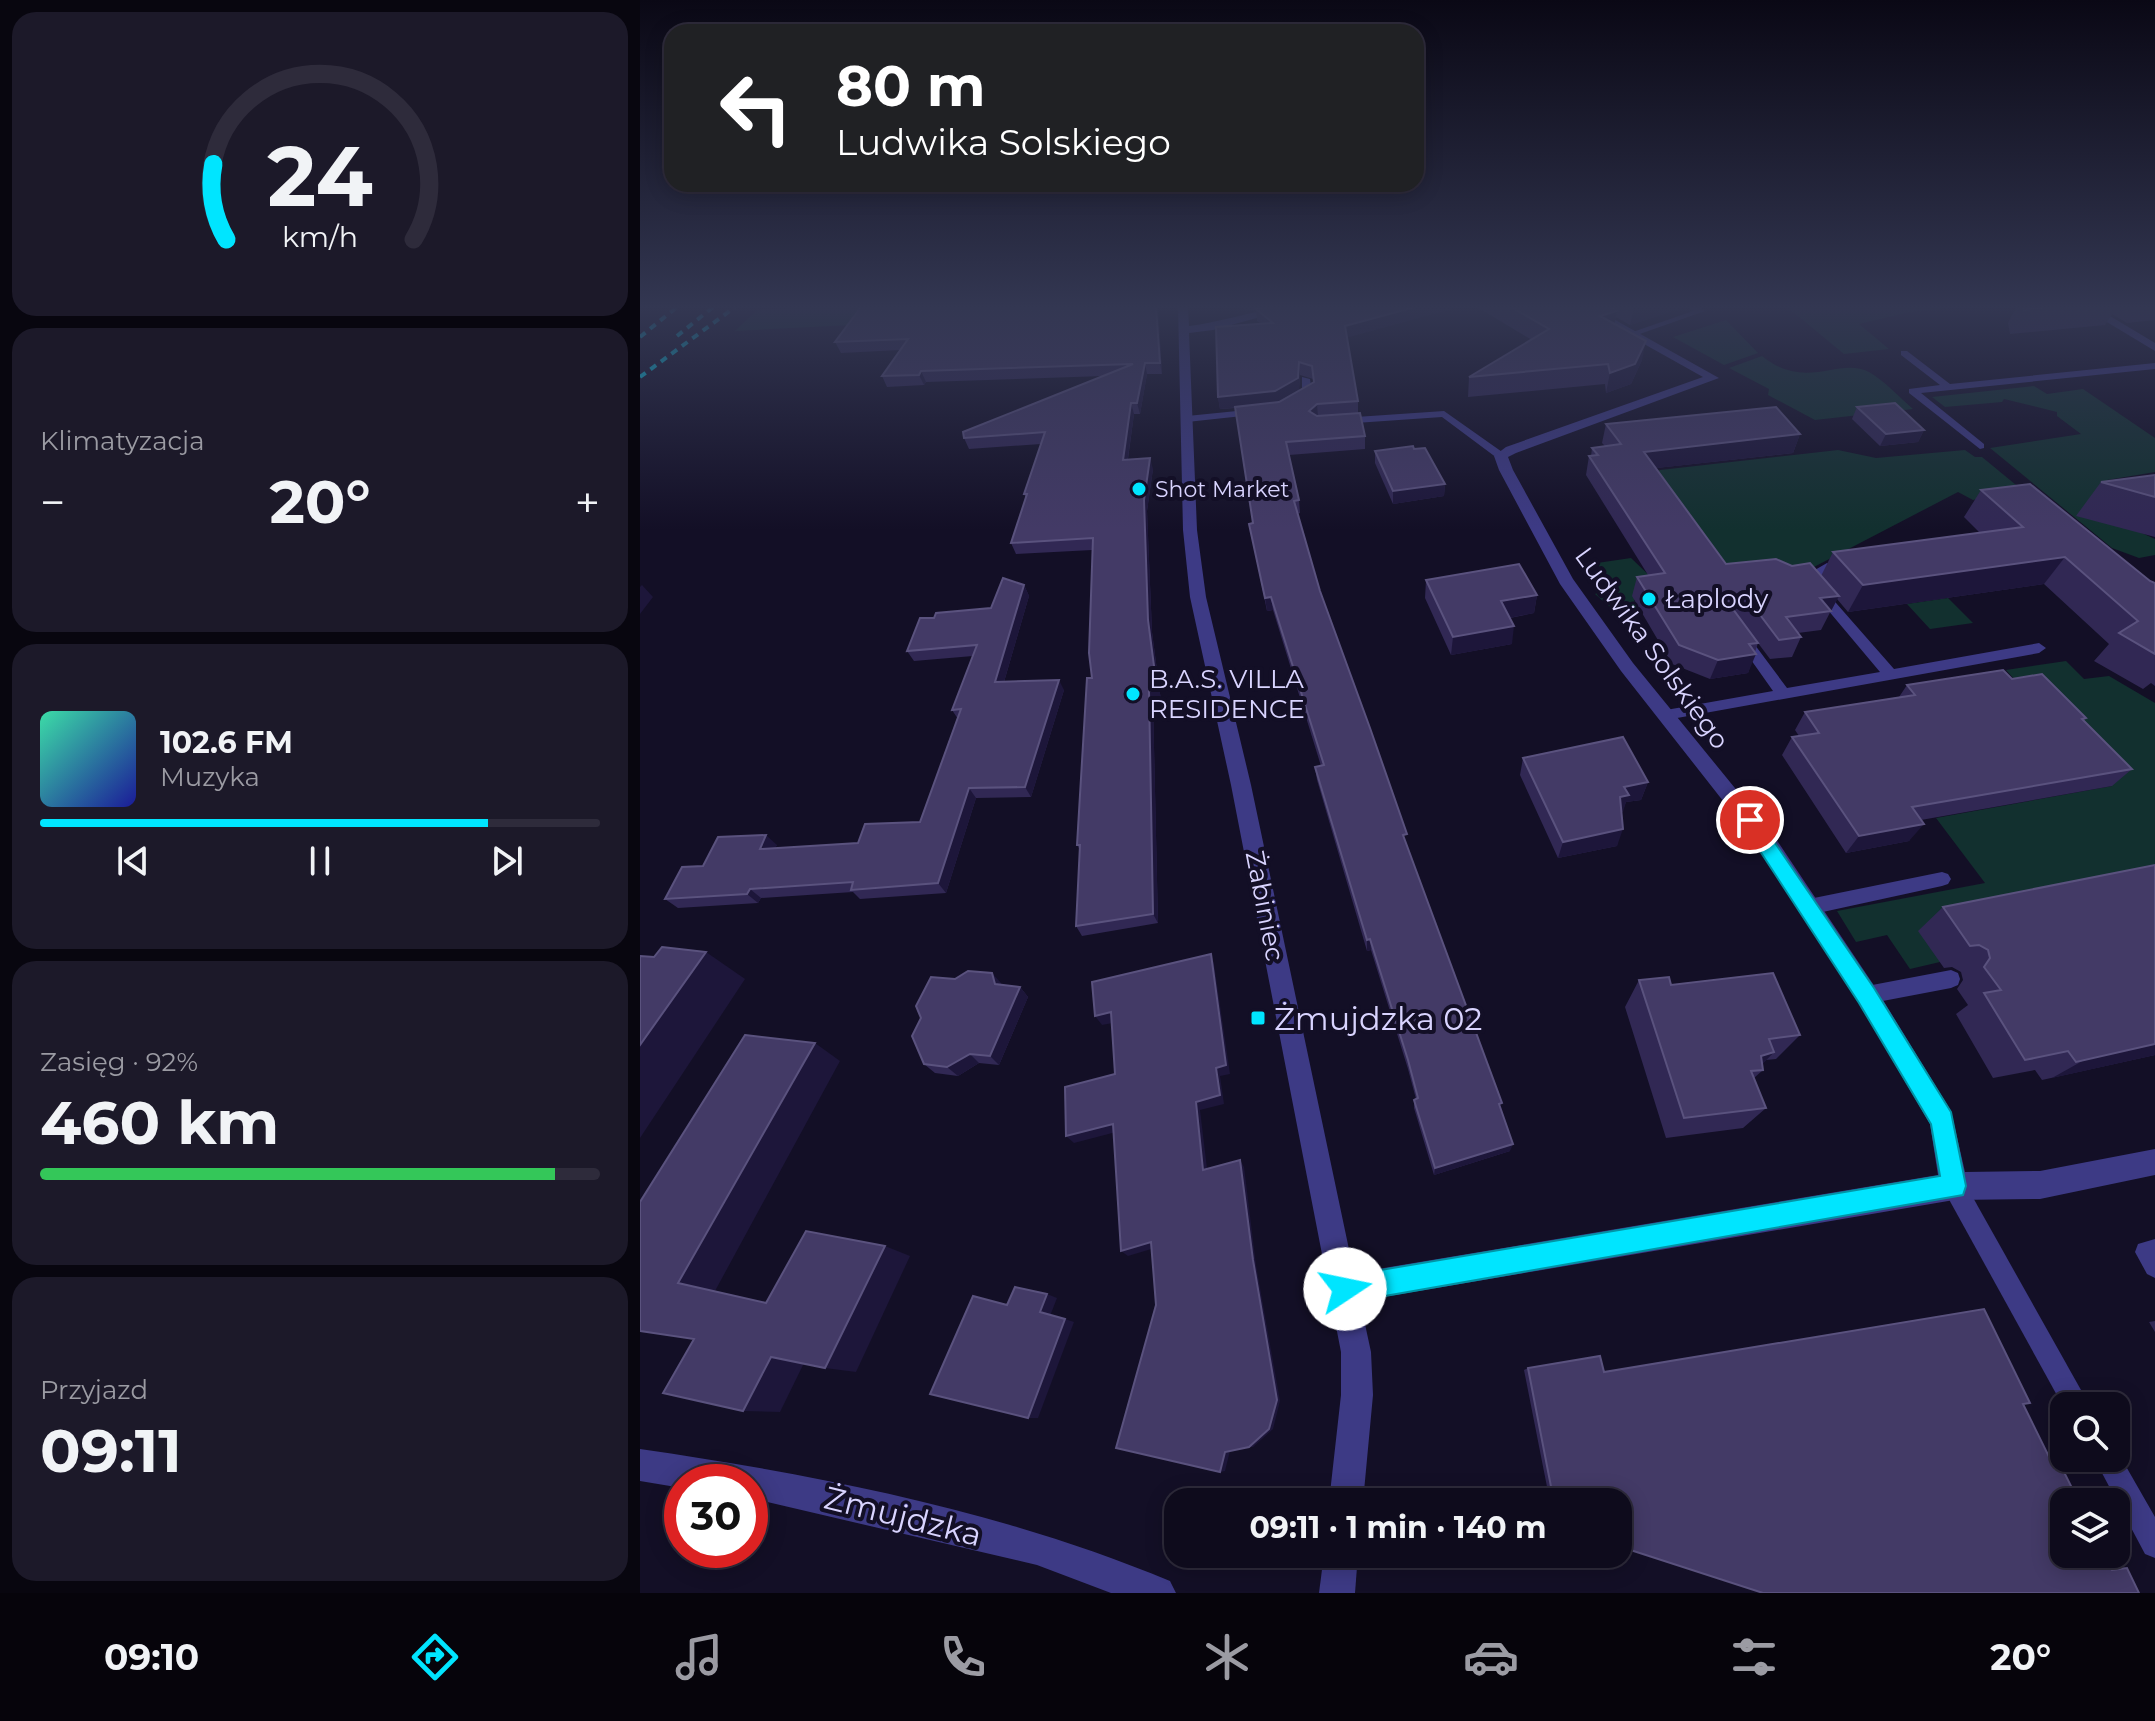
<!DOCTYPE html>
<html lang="pl">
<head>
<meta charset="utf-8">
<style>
  body { margin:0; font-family:Montserrat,sans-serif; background:#1c1929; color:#f1f3f6; height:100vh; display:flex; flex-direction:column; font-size:30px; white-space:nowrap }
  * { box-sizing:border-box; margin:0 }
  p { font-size:26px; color:#9b9ba3 }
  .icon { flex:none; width:44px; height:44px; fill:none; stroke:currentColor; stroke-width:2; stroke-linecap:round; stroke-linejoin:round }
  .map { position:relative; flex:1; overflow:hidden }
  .drawer { display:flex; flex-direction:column; gap:12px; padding:12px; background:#08060f; width:640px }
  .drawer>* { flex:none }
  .banner { position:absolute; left:24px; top:24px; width:760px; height:168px; border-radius:24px; box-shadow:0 4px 20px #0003,0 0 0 2px #2e2b3b; background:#202124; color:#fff; overflow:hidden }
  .tools { position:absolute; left:1410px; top:1392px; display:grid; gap:16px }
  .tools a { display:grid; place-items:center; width:80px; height:80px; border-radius:16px; background:#0e0b1c; box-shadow:0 4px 20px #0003,0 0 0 2px #2e2b3b; font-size:40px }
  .speed { position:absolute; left:24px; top:1464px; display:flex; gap:16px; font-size:40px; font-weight:700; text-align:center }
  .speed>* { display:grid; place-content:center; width:104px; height:104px; border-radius:50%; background:#0e0b1c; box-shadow:0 4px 20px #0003,0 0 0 2px #2e2b3b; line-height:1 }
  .speed .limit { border:12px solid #d22; background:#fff; color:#111 }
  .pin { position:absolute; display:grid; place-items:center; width:68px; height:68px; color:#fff; margin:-34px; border:4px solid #fff; border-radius:50%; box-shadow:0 2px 8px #0007 }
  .me { position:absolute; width:88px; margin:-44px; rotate:79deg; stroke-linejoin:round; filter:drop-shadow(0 0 6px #0008) }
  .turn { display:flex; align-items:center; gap:28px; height:168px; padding:0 40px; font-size:36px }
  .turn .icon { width:104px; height:104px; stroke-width:2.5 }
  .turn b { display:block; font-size:56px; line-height:68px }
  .big { font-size:60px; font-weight:700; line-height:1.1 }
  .drawer .widget { flex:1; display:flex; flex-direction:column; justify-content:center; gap:12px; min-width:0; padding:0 28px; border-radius:24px; background:#1c1929 }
  .drawer .dial { align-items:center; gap:0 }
  .dial svg { height:208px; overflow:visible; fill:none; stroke:#2e2b3b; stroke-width:7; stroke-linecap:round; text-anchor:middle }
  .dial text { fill:#f1f3f6; stroke:none }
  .song { display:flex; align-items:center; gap:24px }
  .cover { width:96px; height:96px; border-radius:12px; background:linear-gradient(135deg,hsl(160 70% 55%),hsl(240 70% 35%)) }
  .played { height:8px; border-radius:4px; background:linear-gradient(90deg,#00e5ff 80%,#2e2b3b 80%) }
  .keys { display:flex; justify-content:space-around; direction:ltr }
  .heat { display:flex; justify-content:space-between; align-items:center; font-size:44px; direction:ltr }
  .charge { height:12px; border-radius:6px; background:linear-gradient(90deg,#34c759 92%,#2e2b3b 0) }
  .trip { position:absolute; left:524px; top:1488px; width:468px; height:80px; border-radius:24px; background:#0e0b1c; box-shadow:0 4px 20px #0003,0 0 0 2px #2e2b3b; font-weight:700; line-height:80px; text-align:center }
  .menu { display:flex; height:128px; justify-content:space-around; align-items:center; background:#06040b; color:#9b9ba3 }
  .menu .icon { width:56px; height:56px }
  .menu .on { color:#00e5ff }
  .menu b { font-size:36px; color:#f1f3f6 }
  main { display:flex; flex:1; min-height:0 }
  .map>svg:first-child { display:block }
  .green { fill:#12302f }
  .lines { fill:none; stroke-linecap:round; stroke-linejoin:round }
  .lane { fill:#3d3a85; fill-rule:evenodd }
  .street { fill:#3d3a85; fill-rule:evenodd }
  .rail { stroke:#00e5ff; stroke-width:4; stroke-dasharray:7 6; stroke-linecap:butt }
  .wall { fill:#312854; fill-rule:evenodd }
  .shaded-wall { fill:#1d163a }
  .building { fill:#433a66; stroke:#5a527e; stroke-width:2 }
  .route { fill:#00e5ff; stroke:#0095a6; stroke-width:2 }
  .poi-dot { fill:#00e5ff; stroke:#130f26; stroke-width:3 }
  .labels { text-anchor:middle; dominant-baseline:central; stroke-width:8; stroke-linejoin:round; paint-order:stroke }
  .far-poi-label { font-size:22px; fill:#d9d4ff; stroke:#130f26; text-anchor:start }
  .poi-label { font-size:26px; fill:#d9d4ff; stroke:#130f26; text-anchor:start }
  .street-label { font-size:26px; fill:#d9d4ff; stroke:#130f26 }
  .near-poi-label { font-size:32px; fill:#d9d4ff; stroke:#130f26; text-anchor:start }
  .near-street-label { font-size:32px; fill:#d9d4ff; stroke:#130f26 }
</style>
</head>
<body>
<main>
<section class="drawer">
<div class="widget dial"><svg viewBox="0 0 100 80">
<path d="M14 69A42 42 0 1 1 86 69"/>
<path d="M14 69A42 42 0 0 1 9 40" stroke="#00e5ff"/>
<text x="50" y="56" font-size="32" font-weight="700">24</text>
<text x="50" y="72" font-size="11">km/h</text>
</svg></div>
<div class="widget"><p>Klimatyzacja</p>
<div class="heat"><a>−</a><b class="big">20°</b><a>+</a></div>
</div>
<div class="widget">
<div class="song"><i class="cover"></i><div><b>102.6 FM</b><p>Muzyka</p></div></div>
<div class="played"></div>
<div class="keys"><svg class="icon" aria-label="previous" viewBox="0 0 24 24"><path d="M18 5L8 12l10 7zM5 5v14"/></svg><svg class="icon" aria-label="pause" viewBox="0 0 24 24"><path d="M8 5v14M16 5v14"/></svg><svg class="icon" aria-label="next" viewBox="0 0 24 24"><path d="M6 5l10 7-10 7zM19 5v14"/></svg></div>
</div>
<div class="widget"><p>Zasięg · 92%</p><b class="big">460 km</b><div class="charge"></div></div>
<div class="widget"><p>Przyjazd</p><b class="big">09:11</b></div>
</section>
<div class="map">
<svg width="1515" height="1593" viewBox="0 0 1515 1593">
  <rect width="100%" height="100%" fill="#130f26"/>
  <g class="green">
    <polygon points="174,307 356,307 350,318 95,331 117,310"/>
    <polygon points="1147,307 1321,307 1270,312 1219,324 1249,349 1204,354"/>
    <polygon points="1086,320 1118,353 1084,365 1033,337"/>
    <path d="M1122,356C1166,392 1199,356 1229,372C1245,381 1259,397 1273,409L1175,420L1128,395L1129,389L1089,368Z"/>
    <polygon points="1394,386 1407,394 1443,389 1515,438 1515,472 1467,480 1488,496 1493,529 1515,539 1515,555 1499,558 1472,548 1350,448 1441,434 1417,416 1417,412 1364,399 1362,402 1305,407 1292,397"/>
    <polygon points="1198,450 1236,458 1325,450 1335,457 1342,457 1460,554 1342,498 1333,500 1318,492 1147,581 994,594 994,601 1002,608 972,609 955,594 973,586 957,563 991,558 1015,581 1009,477 1020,470"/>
    <polygon points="1308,598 1333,623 1290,629 1267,604"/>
    <polygon points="1426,661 1444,679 1469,676 1515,703 1515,882 1300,962 1270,969 1247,935 1216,942 1197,911 1345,883 1296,818 1472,786 1366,670"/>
  </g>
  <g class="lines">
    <g class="lane">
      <polygon points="1048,307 1060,307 1065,311 994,336 987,334 1053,311"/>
      <polygon points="1261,351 1267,351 1310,384 1515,363 1515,369 1281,393 1344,444 1344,448 1340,449 1269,393 1269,389 1300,385 1261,355"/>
      <polygon points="662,377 670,379 672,393 661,401 653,401 653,397 662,392"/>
      <polygon points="617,409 622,412 621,414 547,422 542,419 547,416"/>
      <polygon points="804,411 865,454 865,458 857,458 802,417 701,424 696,421 701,418"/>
      <polygon points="1187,563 1191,564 1191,570 1175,579 1254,669 1399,643 1406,648 1399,653 1026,720 1021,719 1019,715 1026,710 1133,691 1097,640 1104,635 1109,637 1147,688 1240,672 1161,578"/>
      <polygon points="1302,872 1308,874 1311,879 1308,884 1302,886 1169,915 1163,912 1160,907 1163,902 1169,899"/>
      <polygon points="1311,970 1318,973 1320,979 1318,985 1311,988 1227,1004 1220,1001 1217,995 1220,989 1227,986"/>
      <polygon points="1314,1175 1322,1178 1450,1406 1424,1408 1306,1194 1303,1186 1306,1178"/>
      <polygon points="1515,1239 1515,1278 1507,1274 1495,1252 1498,1244"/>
      <polygon points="1476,1449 1515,1517 1515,1558 1505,1554 1454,1458 1476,1458"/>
    </g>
    <g class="street">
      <path d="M538,307H548L549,326C586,322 620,307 657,307L573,330L549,333L557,530L566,597L611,785L714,1273L1298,1175L1290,1124L1219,1003L1120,848L981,671L920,584L859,470L854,456L866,447L1063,377L938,307H952L1079,378L876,453L868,457L873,470L933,579L993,663L1134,836L1235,987L1311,1111L1325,1172L1400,1171L1515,1149V1175L1400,1199L1314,1200L720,1301L731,1352L733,1395L723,1502H689L701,1395V1352L591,785L550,597L543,530Z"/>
      <polygon points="1442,307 1455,307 1515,343 1515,351"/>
      <path d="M0,1449C180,1475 362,1511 530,1581L536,1593H471L397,1565L110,1498V1482H42V1488L0,1481Z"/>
      <polygon points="684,1554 718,1554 715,1593 679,1593"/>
    </g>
    <g class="rail">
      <polyline points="37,336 73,307"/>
      <polyline points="0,337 37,307"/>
      <polyline points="0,377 95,307"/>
    </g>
  </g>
  <g class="wall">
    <polygon points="518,307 522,374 507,374 500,414 494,414 488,459 513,469 507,511 512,632 521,701 513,702 518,923 442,936 436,926 440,850 437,845 452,678 452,550 376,554 371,543 386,498 384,494 401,444 329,449 324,438 463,376 286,382 284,385 247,387 242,376 260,350 201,353 195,342"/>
    <path d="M601,307H811V309L707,337L718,401V413L725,436V449L649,455L659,500L660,513L657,514L680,591L767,846L860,1107L870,1151L794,1175L774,1108V1100L776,1099L768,1069L731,950L727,951L677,780L675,767L681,766L633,610L627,611L609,524L613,523L595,408L580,409L578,397L621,324L617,321L616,309L606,311ZM660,375L673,379V382L659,390Z"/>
    <polygon points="837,307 1045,307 990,325 976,317 974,324 1002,360 991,384 966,393 965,384 828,397 829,377 892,340"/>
    <polygon points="1376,307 1515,307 1515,320 1487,323 1472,314 1465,325 1370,334 1368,323"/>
    <polygon points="1217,407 1284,430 1278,442 1240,446 1212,419"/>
    <polygon points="966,424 1160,434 1153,453 1016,468 1086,564 1152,566 1181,576 1193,552 1340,533 1324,517 1341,490 1515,583 1515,686 1511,683 1503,689 1454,661 1469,644 1404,584 1208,612 1197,599 1181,630 1158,633 1161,637 1152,657 1130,659 1118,643 1108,673 1070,679 1032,664 992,596 997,577 1008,575 946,475 949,456 951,456 952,448 965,446 962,443"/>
    <polygon points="774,449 805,484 804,496 753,504 735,463 735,451"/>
    <polygon points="1515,475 1515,537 1436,516 1461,482"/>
    <polygon points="786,580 897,595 894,613 870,618 872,644 811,655 785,598"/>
    <polygon points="384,585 389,596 364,682 424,690 391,797 336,798 306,893 220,899 213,892 121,898 118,903 38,908 25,899 63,866 137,845 135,848 218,843 280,822 318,719 312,710 333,656 274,661 267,651 294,618 351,608"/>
    <polygon points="1372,679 1446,718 1444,720 1492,769 1472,786 1281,820 1269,841 1206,853 1142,755 1152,737 1159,736 1155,730 1165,712 1259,697 1267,685"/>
    <polygon points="883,758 1008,782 1001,800 986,802 982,812 977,846 918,858 880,775"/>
    <polygon points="1303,907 1515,1055 1402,1080 1395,1070 1353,1078 1316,1014 1328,1005 1317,989 1323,980 1321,972 1312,967 1304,968 1278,931"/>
    <polygon points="352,973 361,985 380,987 388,997 359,1065 339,1063 318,1076 295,1073 284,1064 315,979"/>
    <polygon points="999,980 1031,985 1160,1035 1136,1059 1126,1060 1122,1064 1123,1070 1114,1078 1126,1108 1103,1128 1026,1138 985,1007"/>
    <polygon points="1515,1321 1515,1332 1509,1322"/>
    <polygon points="888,1368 964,1372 1383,1404 1414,1467 1422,1468 1470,1565 1487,1568 1499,1593 978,1502 910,1502 884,1370"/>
  </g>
  <g class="shaded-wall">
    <polygon points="516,307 518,307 522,374 520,363"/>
    <polygon points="605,307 627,307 606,311"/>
    <polygon points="775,307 811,307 811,309 706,338 705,326"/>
    <polygon points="994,307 1045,307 990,325"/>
    <polygon points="977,311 973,330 960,316"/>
    <polygon points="1006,341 1002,360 991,384 966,393 970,373"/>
    <polygon points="659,362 660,375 659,390 636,403 580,409 578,397"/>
    <polygon points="505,363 507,374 500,414 497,403"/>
    <polygon points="281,371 286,382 284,385 279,375"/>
    <polygon points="491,403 494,414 486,471 483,460"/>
    <polygon points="677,404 678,417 669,411"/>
    <polygon points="1284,430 1278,442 1240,446 1246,434"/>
    <polygon points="1160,434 1153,453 999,470 1004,452"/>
    <polygon points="510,458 513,469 507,511 512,632 521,701 513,702 518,923 513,914 508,620 504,500"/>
    <polygon points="805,484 804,496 753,504 753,491"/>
    <polygon points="1425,557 1404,584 1208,612 1223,585"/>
    <polygon points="2,585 13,597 0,614 0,587"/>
    <polygon points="384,585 389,596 361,692 355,682"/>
    <polygon points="897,595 894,613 859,620 861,601"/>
    <polygon points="1199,596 1191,611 1180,598"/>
    <polygon points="631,597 633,610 627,611 625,598"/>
    <polygon points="1100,597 1093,616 1084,620 1091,601"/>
    <polygon points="874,626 872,644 811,655 813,637"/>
    <polygon points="1116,654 1108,673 1070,679 1078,660"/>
    <polygon points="419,680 424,690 391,797 385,787"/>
    <polygon points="1008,782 1001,800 986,802 983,812 974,814 984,787"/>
    <polygon points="329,788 336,798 306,893 298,883"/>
    <polygon points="1284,824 1269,841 1206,853 1219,836"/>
    <polygon points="983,829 977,846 918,858 923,842"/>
    <polygon points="126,835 137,845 130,858 120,849"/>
    <polygon points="110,889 121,898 118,903 107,894"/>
    <polygon points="730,939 731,950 727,951 727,940"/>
    <polygon points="66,952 105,979 0,1138 0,1045"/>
    <polygon points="571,954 574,964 590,1074 580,1076 584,1104 560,1110 568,1177 563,1170 556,1102"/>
    <polygon points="352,973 361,983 364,994 355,984"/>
    <polygon points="380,987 388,997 359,1065 350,1056"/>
    <polygon points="471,1012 478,1022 462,1025 455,1016"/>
    <polygon points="175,1043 200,1061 75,1291 38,1283"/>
    <polygon points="1515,1044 1515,1055 1412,1078 1446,1059"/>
    <polygon points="1134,1052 1116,1071 1121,1056"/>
    <polygon points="330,1054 339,1063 318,1076 307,1067"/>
    <polygon points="473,1124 480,1131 434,1143 426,1136"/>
    <polygon points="873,1144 870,1151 794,1175 795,1168"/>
    <polygon points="600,1160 604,1167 616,1265 640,1401 633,1429 613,1447 609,1447 613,1260"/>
    <polygon points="511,1242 518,1247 488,1256 481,1251"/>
    <polygon points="245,1246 270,1256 216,1372 185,1368"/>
    <polygon points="407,1294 417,1298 410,1316 400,1312"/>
    <polygon points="425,1319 434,1322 398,1418 388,1418"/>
    <polygon points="131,1357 165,1361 140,1412 103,1411"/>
    <polygon points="590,1451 585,1471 580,1472 585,1452"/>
  </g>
  <g class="building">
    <polygon points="221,307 516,307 520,363 505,363 497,403 491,403 483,460 510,458 504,500 508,620 517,689 509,691 513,914 436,926 440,845 437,845 447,678 452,678 449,653 453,538 371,543 387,494 384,494 405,432 324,438 323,432 493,364 281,371 279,375 242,376 268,339 195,342"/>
    <polygon points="622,307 775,307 705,326 718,401 677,404 669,411 677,416 720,413 725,436 646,442 659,500 654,501 680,591 730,728 767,834 763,835 862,1103 859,1104 873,1144 795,1168 774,1100 778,1098 768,1060 730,939 727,940 675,767 684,765 631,597 625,598 609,524 613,523 595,407 639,402 674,382 672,366 659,362 658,378 635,391 578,397 576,327 633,323 616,309"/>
    <polygon points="871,307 970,307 977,311 960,316 1006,341 995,364 970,373 968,364 829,377 909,329"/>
    <polygon points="1383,307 1408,307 1384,310"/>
    <polygon points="1255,403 1284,430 1246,434 1217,407"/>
    <polygon points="1136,407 1160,434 1004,452 1086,564 1136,559 1152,566 1170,563 1199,596 1180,598 1191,611 1146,617 1161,637 1139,640 1108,599 1100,597 1091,601 1090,605 1118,643 1109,644 1116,654 1078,660 1039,645 997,577 1025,573 949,456 958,455 952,448 981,444 966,424"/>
    <polygon points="773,446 774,449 785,448 805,484 753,491 735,451"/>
    <polygon points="1515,475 1515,497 1461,482"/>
    <polygon points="1390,484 1510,581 1515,583 1515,654 1479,633 1498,621 1425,557 1223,585 1193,552 1383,527 1341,490"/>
    <polygon points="879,564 897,595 861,601 874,626 813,637 786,580"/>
    <polygon points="363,578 384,585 355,682 419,680 385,787 329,788 298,883 211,890 213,882 110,889 107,894 25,899 42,867 63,866 78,837 126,835 120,849 218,843 225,824 280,822 321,709 312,710 337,645 267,651 280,618 294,618 296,613 351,608"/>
    <polygon points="1363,670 1372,679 1402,674 1446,718 1442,719 1492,769 1272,807 1284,824 1219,836 1152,737 1179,733 1165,712 1275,695 1267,685"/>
    <polygon points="983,737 1008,782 984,787 989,795 980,797 983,829 923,842 883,758"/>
    <polygon points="1515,865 1515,1044 1436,1062 1428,1051 1385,1060 1344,993 1361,990 1344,967 1350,958 1348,950 1339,945 1330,946 1303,907"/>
    <polygon points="22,947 66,952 0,1045 0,956 14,957"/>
    <polygon points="571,954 586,1065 576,1068 580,1095 556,1102 563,1170 600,1160 613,1260 637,1400 629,1429 609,1447 585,1452 580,1472 476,1448 516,1305 511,1242 481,1251 473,1124 426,1136 425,1087 475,1074 471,1012 455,1016 452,982"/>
    <polygon points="328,971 352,973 355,984 380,987 350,1056 330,1054 307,1067 284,1064 272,1036 281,1018 276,1006 291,977 315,979"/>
    <polygon points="1133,973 1160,1035 1129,1039 1134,1052 1121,1056 1123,1070 1111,1071 1126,1108 1044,1118 999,980 1029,977 1031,985"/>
    <polygon points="105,1035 175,1043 38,1283 126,1303 166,1231 245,1246 185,1368 131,1357 103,1411 23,1393 54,1339 0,1331 0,1202"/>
    <polygon points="375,1287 407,1294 400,1312 425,1319 388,1418 290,1394 333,1296 367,1305"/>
    <polygon points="1344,1309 1390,1403 1383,1404 1415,1469 1422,1468 1439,1502 1424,1502 1424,1554 1464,1554 1472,1570 1487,1568 1499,1593 1123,1593 978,1546 978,1502 914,1502 888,1368 960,1356 964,1372"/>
  </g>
  <linearGradient id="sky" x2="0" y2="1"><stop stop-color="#0a0815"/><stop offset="0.58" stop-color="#333752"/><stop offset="1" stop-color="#333752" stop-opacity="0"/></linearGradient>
  <rect width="1515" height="530" fill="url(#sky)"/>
  <polygon class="route" points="1110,813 1116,815 1234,988 1311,1112 1326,1186 1323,1195 705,1303 696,1299 692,1289 696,1280 705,1276 1300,1176 1291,1124 1219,1003 1103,825 1100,820 1103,815"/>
  <g class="poi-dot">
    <circle cx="499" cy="489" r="8"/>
    <circle cx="1009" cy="599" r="8"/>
    <circle cx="493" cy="694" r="8"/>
    <rect x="610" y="1010" width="16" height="16" rx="4"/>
  </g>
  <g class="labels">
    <g class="far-poi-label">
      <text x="515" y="489">Shot Market</text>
    </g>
    <g class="poi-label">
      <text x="1025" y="599">Łaplody</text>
      <text x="509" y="679">B.A.S. VILLA<tspan x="509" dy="30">RESIDENCE</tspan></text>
    </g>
    <g class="street-label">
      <text transform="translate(1012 648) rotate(54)">Ludwika Solskiego</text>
      <text transform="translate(625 906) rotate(79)">Żabiniec</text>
    </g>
    <g class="near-poi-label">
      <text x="634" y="1018">Żmujdzka 02</text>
    </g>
    <g class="near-street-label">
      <text transform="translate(263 1516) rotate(14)">Żmujdzka</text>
    </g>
  </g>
</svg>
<div class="tools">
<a><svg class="icon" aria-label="search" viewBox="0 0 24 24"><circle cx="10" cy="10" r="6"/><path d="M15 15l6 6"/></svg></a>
<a><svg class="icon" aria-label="layers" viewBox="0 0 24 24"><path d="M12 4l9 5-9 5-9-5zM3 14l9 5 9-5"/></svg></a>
</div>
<div class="speed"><div class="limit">30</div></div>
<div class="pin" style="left:1110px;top:820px;background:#d93025"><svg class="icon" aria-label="arrive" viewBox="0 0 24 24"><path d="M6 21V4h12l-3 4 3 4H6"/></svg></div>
<svg class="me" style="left:705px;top:1289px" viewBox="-20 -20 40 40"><circle r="19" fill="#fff"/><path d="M0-13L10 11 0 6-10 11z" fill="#00e5ff"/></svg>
<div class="trip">09:11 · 1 min · 140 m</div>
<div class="banner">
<div class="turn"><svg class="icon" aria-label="left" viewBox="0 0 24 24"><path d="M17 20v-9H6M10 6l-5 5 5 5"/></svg><div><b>80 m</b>Ludwika Solskiego</div></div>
</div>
</div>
</main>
<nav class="menu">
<b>09:10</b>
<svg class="icon on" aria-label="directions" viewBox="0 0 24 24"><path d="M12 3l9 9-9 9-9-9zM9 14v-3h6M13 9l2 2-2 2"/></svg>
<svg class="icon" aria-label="music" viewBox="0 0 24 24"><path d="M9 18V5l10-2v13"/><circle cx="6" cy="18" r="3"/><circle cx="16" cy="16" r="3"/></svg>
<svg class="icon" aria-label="phone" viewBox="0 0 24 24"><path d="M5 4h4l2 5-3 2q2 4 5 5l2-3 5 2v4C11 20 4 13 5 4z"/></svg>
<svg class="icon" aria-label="climate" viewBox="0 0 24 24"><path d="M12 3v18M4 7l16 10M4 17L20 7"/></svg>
<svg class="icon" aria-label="car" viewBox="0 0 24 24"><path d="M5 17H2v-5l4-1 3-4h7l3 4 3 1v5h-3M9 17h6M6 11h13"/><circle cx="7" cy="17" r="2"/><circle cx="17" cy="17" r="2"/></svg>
<svg class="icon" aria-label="filters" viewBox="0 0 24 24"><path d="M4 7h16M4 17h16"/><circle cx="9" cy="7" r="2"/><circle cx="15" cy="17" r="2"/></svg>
<b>20°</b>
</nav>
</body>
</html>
